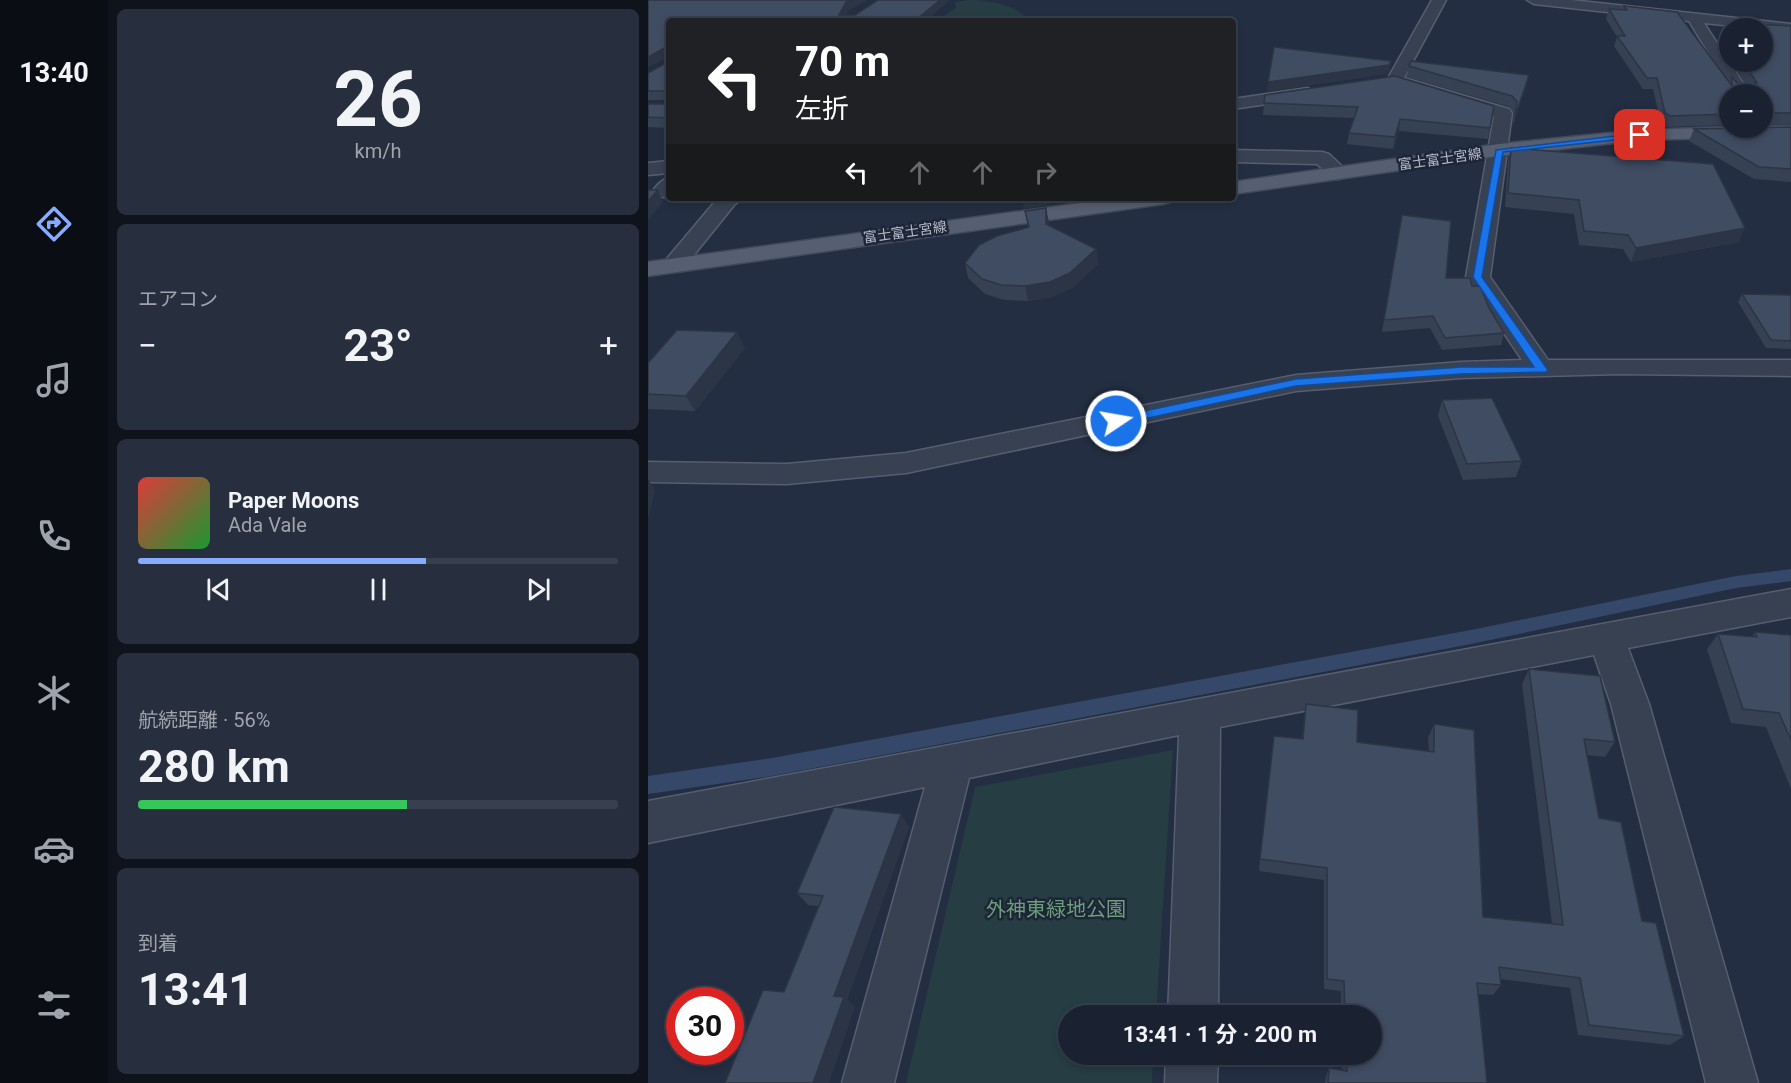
<!DOCTYPE html>
<html lang="ja">
<head>
<meta charset="utf-8">
<style>
  body { margin:0; font-family:Roboto,"Noto Sans JP",sans-serif; background:#272f3e; color:#f1f3f6; height:100vh; display:flex; flex-direction:column; font-size:22px; white-space:nowrap }
  * { box-sizing:border-box; margin:0 }
  p { font-size:20px; color:#9fa4ac }
  .icon { flex:none; width:33px; height:33px; fill:none; stroke:currentColor; stroke-width:2; stroke-linecap:round; stroke-linejoin:round }
  .map { position:relative; flex:1; overflow:hidden }
  .panel { display:flex; flex-direction:column; gap:9px; padding:9px; background:#0e131c; width:540px }
  .panel>* { flex:none }
  .banner { position:absolute; left:18px; top:18px; width:570px; height:183px; border-radius:6px; box-shadow:0 3px 9px #0003,0 0 0 2px #383f4d; background:#202124; color:#fff; overflow:hidden }
  .buttons { position:absolute; left:1071px; top:18px; display:grid; gap:12px }
  .buttons a { display:grid; place-items:center; width:54px; height:54px; border-radius:50%; background:#1a2232; box-shadow:0 3px 9px #0003,0 0 0 2px #383f4d; font-size:30px }
  .speed { position:absolute; left:18px; top:987px; display:flex; gap:12px; font-size:30px; font-weight:700; text-align:center }
  .speed>* { display:grid; place-content:center; width:78px; height:78px; border-radius:50%; background:#1a2232; box-shadow:0 3px 9px #0003,0 0 0 2px #383f4d; line-height:1 }
  .speed .limit { border:9px solid #d22; background:#fff; color:#111 }
  .pin { position:absolute; display:grid; place-items:center; width:51px; height:51px; color:#fff; margin:-26px; border-radius:12px; box-shadow:0 3px 9px #0006 }
  .me { position:absolute; width:66px; margin:-33px; rotate:78deg; stroke-linejoin:round; filter:drop-shadow(0 0 4px #0008) }
  .turn { display:flex; align-items:center; gap:21px; height:126px; padding:0 30px; font-size:27px }
  .turn .icon { width:78px; height:78px; stroke-width:2.5 }
  .turn b { display:block; font-size:42px; line-height:51px }
  .lanes { display:flex; align-items:center; height:57px; padding:0 30px; background:#0003; justify-content:center; gap:30px; direction:ltr }
  .lanes .off { opacity:.35 }
  .big { font-size:45px; font-weight:700; line-height:1.1 }
  .panel .card { flex:1; display:flex; flex-direction:column; justify-content:center; gap:9px; min-width:0; padding:0 21px; border-radius:9px; background:#272f3e }
  .panel .dial { align-items:center; gap:0 }
  .dial b { font-size:78px; line-height:1 }
  .song { display:flex; align-items:center; gap:18px }
  .cover { width:72px; height:72px; border-radius:9px; background:linear-gradient(135deg,hsl(0 70% 55%),hsl(130 70% 35%)) }
  .played { height:6px; border-radius:3px; background:linear-gradient(90deg,#87acff 60%,#383f4d 60%) }
  .keys { display:flex; justify-content:space-around; direction:ltr }
  .heat { display:flex; justify-content:space-between; align-items:center; font-size:33px; direction:ltr }
  .charge { height:9px; border-radius:4px; background:linear-gradient(90deg,#34c759 56%,#383f4d 0) }
  .trip { position:absolute; left:410px; top:1005px; width:324px; height:60px; border-radius:30px; background:#1a2232; box-shadow:0 3px 9px #0003,0 0 0 2px #383f4d; font-weight:700; line-height:60px; text-align:center }
  main { display:flex; flex:1; min-height:0 }
  .menu { display:flex; flex-direction:column; width:108px; justify-content:space-around; align-items:center; background:#0a0e14; color:#9fa4ac }
  .menu .icon { width:42px; height:42px }
  .menu .on { color:#87acff }
  .menu b { font-size:27px; color:#f1f3f6 }
  .map>svg:first-child { display:block }
  .green { fill:#253d43 }
  .lines { fill:none; stroke-linecap:round; stroke-linejoin:round }
  .stream { fill:#36486a; fill-rule:evenodd }
  .minor-casing { stroke:#565e6f; stroke-width:3 }
  .major-casing { stroke:#42495b; stroke-width:3 }
  .minor { fill:#384152; fill-rule:evenodd }
  .major { fill:#565f72; fill-rule:evenodd }
  .wall { fill:#364154 }
  .shaded-wall { fill:#2c3545 }
  .building { fill:#3f4c62; stroke:#2c3545; stroke-width:1.5 }
  .route { fill:#1a73e8; stroke:#114b97; stroke-width:1.5 }
  .labels { text-anchor:middle; dominant-baseline:central; stroke-width:5; stroke-linejoin:round; paint-order:stroke }
  .far-street-label { font-size:14px; fill:#b5bccc; stroke:#1d2537 }
  .near-park-label { font-size:20px; fill:#6a9f7a; stroke:#1d2537 }
</style>
</head>
<body>
<main>
<nav class="menu">
<b>13:40</b>
<svg class="icon on" aria-label="directions" viewBox="0 0 24 24"><path d="M12 3l9 9-9 9-9-9zM9 14v-3h6M13 9l2 2-2 2"/></svg>
<svg class="icon" aria-label="music" viewBox="0 0 24 24"><path d="M9 18V5l10-2v13"/><circle cx="6" cy="18" r="3"/><circle cx="16" cy="16" r="3"/></svg>
<svg class="icon" aria-label="phone" viewBox="0 0 24 24"><path d="M5 4h4l2 5-3 2q2 4 5 5l2-3 5 2v4C11 20 4 13 5 4z"/></svg>
<svg class="icon" aria-label="climate" viewBox="0 0 24 24"><path d="M12 3v18M4 7l16 10M4 17L20 7"/></svg>
<svg class="icon" aria-label="car" viewBox="0 0 24 24"><path d="M5 17H2v-5l4-1 3-4h7l3 4 3 1v5h-3M9 17h6M6 11h13"/><circle cx="7" cy="17" r="2"/><circle cx="17" cy="17" r="2"/></svg>
<svg class="icon" aria-label="filters" viewBox="0 0 24 24"><path d="M4 7h16M4 17h16"/><circle cx="9" cy="7" r="2"/><circle cx="15" cy="17" r="2"/></svg>
</nav>
<section class="panel">
<div class="card dial"><b>26</b><p>km/h</p></div>
<div class="card"><p>エアコン</p>
<div class="heat"><a>−</a><b class="big">23°</b><a>+</a></div>
</div>
<div class="card">
<div class="song"><i class="cover"></i><div><b>Paper Moons</b><p>Ada Vale</p></div></div>
<div class="played"></div>
<div class="keys"><svg class="icon" aria-label="previous" viewBox="0 0 24 24"><path d="M18 5L8 12l10 7zM5 5v14"/></svg><svg class="icon" aria-label="pause" viewBox="0 0 24 24"><path d="M8 5v14M16 5v14"/></svg><svg class="icon" aria-label="next" viewBox="0 0 24 24"><path d="M6 5l10 7-10 7zM19 5v14"/></svg></div>
</div>
<div class="card"><p>航続距離 · 56%</p><b class="big">280 km</b><div class="charge"></div></div>
<div class="card"><p>到着</p><b class="big">13:41</b></div>
</section>
<div class="map">
<svg width="1143" height="1083" viewBox="0 0 1143 1083">
  <rect width="100%" height="100%" fill="#232e42"/>
  <g class="green">
    <path d="M321,0C340,0 368,4 380,20L287,21L308,8L307,2Z"/>
    <polygon points="525,750 508,1015 420,1016 420,1054 505,1055 504,1083 258,1083 327,787"/>
  </g>
  <g class="lines">
    <polygon class="stream" points="1143,569 1143,581 1088,588 823,644 124,776 0,794 0,776 124,758 823,630 1088,576"/>
    <g class="minor-casing">
      <g id="minor">
        <polygon points="784,0 798,0 756,78 861,109 864,113 842,277 900,360 1143,360 1143,376 971,374 813,378 648,391 258,473 139,484 0,482 0,462 139,464 258,453 648,375 813,362 874,360 818,277 846,116 741,83 739,80"/>
        <polygon points="879,0 923,0 1143,24 1143,32 1056,23 1102,94 1086,94 1041,21 886,4"/>
        <polygon points="660,88 668,93 666,97 585,109 585,99"/>
        <polygon points="585,150 674,152 681,154 701,173 691,179 684,177 669,164 585,162"/>
        <polygon points="21,161 21,173 0,175 0,163"/>
        <path d="M21,178V198H25L7,196L4,192C9,185 13,180 21,178Z"/>
        <polygon points="70,198 96,198 87,204 33,271 17,271 13,266 17,261"/>
        <polygon points="1143,589 1143,617 980,648 1001,704 1110,1083 1058,1083 963,704 946,655 572,727 570,1016 520,1016 531,735 321,778 246,1083 194,1083 277,787 0,843 0,801"/>
        <polygon points="518,1054 570,1054 569,1083 517,1083"/>
      </g>
    </g>
    <g class="major-casing">
      <g id="major">
        <polygon points="1114,126 1143,126 1143,136 992,140 851,156 585,194 585,182 851,144 992,130"/>
        <polygon points="470,198 525,198 522,202 515,204 0,276 0,262"/>
      </g>
    </g>
    <use href="#minor" class="minor"/>
    <use href="#major" class="major"/>
  </g>
  <g class="wall">
    <polygon points="0,0 220,0 200,10 198,15 279,21 21,21 21,128 0,127 0,104 18,104 18,100 0,100 0,73 18,63 18,58 0,67"/>
    <polygon points="976,6 1082,83 1084,77 1091,85 1098,85 1084,62 1114,62 1114,28 1083,28 1086,23 1143,26 1143,124 1114,124 1114,94 1082,94 1082,125 1018,127 1013,124 1005,89 995,89 966,46 969,37 958,19 961,9 975,10"/>
    <polygon points="761,66 878,86 864,128 866,113 862,107 759,77"/>
    <polygon points="747,76 842,128 840,139 751,131 745,149 699,144 701,133 706,118 615,115 616,103"/>
    <polygon points="1143,127 1143,182 1106,179 1041,141 1046,129"/>
    <polygon points="863,148 1091,242 983,262 975,249 931,245 926,214 857,207 860,161"/>
    <polygon points="398,208 400,226 448,249 450,264 424,288 404,297 380,301 356,300 337,294 320,278 317,263 380,227 377,211"/>
    <polygon points="754,215 798,278 824,286 841,308 856,333 853,345 794,350 782,328 734,332"/>
    <polygon points="1094,294 1143,295 1143,349 1118,348 1090,302"/>
    <polygon points="97,348 47,411 0,409 0,363"/>
    <polygon points="794,400 874,461 868,477 815,480 790,416"/>
    <polygon points="1107,632 1143,635 1143,789 1118,727 1083,723 1059,649 1070,634 1104,637"/>
    <polygon points="881,669 967,742 957,757 939,755 951,818 994,921 1036,1036 1022,1045 930,1035 922,988 852,979 853,985 845,995 830,994 839,1083 677,1083 678,1076 681,1068 694,1070 694,1054 723,1054 723,1016 693,1016 693,991 676,989 676,880 611,871 612,859 654,739 658,704 709,742 781,751 780,738 786,724 835,917 904,924 874,684"/>
    <polygon points="261,827 199,1000 207,1007 136,992 170,906 160,905 149,893"/>
  </g>
  <g class="shaded-wall">
    <polygon points="202,0 220,0 200,10 194,21 191,15 198,2"/>
    <polygon points="292,0 302,0 278,21 268,20"/>
    <polygon points="18,47 21,56 0,67 0,57"/>
    <polygon points="743,61 742,70 740,74 619,92 620,82"/>
    <polygon points="881,75 878,86 864,128 867,117"/>
    <polygon points="752,119 751,131 745,149 747,137"/>
    <polygon points="10,190 15,202 0,220 0,201"/>
    <polygon points="401,198 401,205 376,209 374,201"/>
    <polygon points="398,208 401,222 400,239 398,224"/>
    <polygon points="1097,228 1091,242 983,262 988,248"/>
    <polygon points="448,249 450,264 424,288 404,297 380,301 377,286"/>
    <polygon points="89,332 97,348 47,411 38,396"/>
    <polygon points="0,479 7,490 0,520"/>
    <polygon points="253,814 261,827 199,1000 207,1007 181,1083 165,1083 186,996"/>
  </g>
  <g class="building">
    <polygon points="0,0 202,0 198,2 191,15 207,15 230,0 292,0 268,20 289,21 21,21 21,118 0,117 0,104 18,104 18,91 0,91 0,73 18,63 18,47 0,57"/>
    <polygon points="976,6 1029,12 1084,86 1084,77 1091,85 1109,83 1095,62 1114,62 1114,28 1085,28 1086,23 1143,26 1143,113 1114,113 1114,94 1082,94 1082,114 1022,116 1017,113 1009,78 999,78 969,36 977,36 961,9 979,10"/>
    <polygon points="626,47 743,61 741,65 620,82"/>
    <polygon points="763,61 881,75 867,117 869,102 864,96 761,66"/>
    <polygon points="747,76 846,106 842,128 752,119 747,137 701,133 710,107 616,103 617,95"/>
    <polygon points="1143,127 1143,169 1111,167 1046,129"/>
    <polygon points="863,148 1065,164 1097,228 988,248 980,235 936,231 931,200 860,193"/>
    <polygon points="0,190 10,190 0,201"/>
    <polygon points="374,198 399,198 374,201"/>
    <polygon points="398,208 398,224 448,249 422,273 402,282 377,286 353,285 334,279 317,263 331,245 349,236 381,227 377,211"/>
    <polygon points="754,215 803,221 798,278 822,278 824,286 832,286 841,308 856,333 797,338 785,316 736,320"/>
    <polygon points="1094,294 1143,295 1143,341 1123,340"/>
    <polygon points="29,330 89,332 38,396 0,394 0,363"/>
    <polygon points="844,398 874,461 819,464 794,400"/>
    <polygon points="1107,632 1143,635 1143,740 1131,713 1095,709 1070,634 1109,637"/>
    <polygon points="881,669 952,676 967,742 936,739 951,818 973,822 994,921 1008,923 1036,1036 941,1025 932,978 851,967 853,985 829,983 839,1083 680,1083 681,1068 699,1071 698,1054 723,1054 723,1016 697,1016 696,981 679,979 679,868 612,859 626,736 655,739 658,704 710,710 709,742 786,752 786,724 826,730 835,917 915,925"/>
    <polygon points="186,807 253,814 186,996 196,997 165,1083 77,1083 115,990 136,992 175,896 149,893"/>
  </g>
  <polygon class="route" points="992,133 994,137 855,152 834,277 900,370 898,372 813,374 648,386 468,425 462,421 468,417 648,379 813,367 886,367 825,277 848,150"/>
  <g class="labels">
    <g class="far-street-label">
      <text transform="translate(792 159) rotate(-8)">富士富士宮線</text>
      <text transform="translate(257 232) rotate(-8)">富士富士宮線</text>
    </g>
    <g class="near-park-label">
      <text x="408" y="909">外神東緑地公園</text>
    </g>
  </g>
</svg>
<div class="buttons">
<a>+</a>
<a>−</a>
</div>
<div class="speed"><div class="limit">30</div></div>
<div class="pin" style="left:992px;top:135px;background:#d93025"><svg class="icon" aria-label="arrive" viewBox="0 0 24 24"><path d="M6 21V4h12l-3 4 3 4H6"/></svg></div>
<svg class="me" style="left:468px;top:421px" viewBox="-20 -20 40 40"><circle r="17" fill="#1a73e8" stroke="#fff" stroke-width="3"/><path d="M0-11L8 9 0 5-8 9z" fill="#fff"/></svg>
<div class="trip">13:41 · 1 分 · 200 m</div>
<div class="banner">
<div class="turn"><svg class="icon" aria-label="left" viewBox="0 0 24 24"><path d="M17 20v-9H6M10 6l-5 5 5 5"/></svg><div><b>70 m</b>左折</div></div>
<div class="lanes"><svg class="icon" aria-label="left" viewBox="0 0 24 24"><path d="M17 20v-9H6M10 6l-5 5 5 5"/></svg><svg class="icon off" aria-label="ahead" viewBox="0 0 24 24"><path d="M12 20V5M6 11l6-6 6 6"/></svg><svg class="icon off" aria-label="ahead" viewBox="0 0 24 24"><path d="M12 20V5M6 11l6-6 6 6"/></svg><svg class="icon off" aria-label="right" viewBox="0 0 24 24"><path d="M7 20v-9h11M14 6l5 5-5 5"/></svg></div>
</div>
</div>
</main>
</body>
</html>
